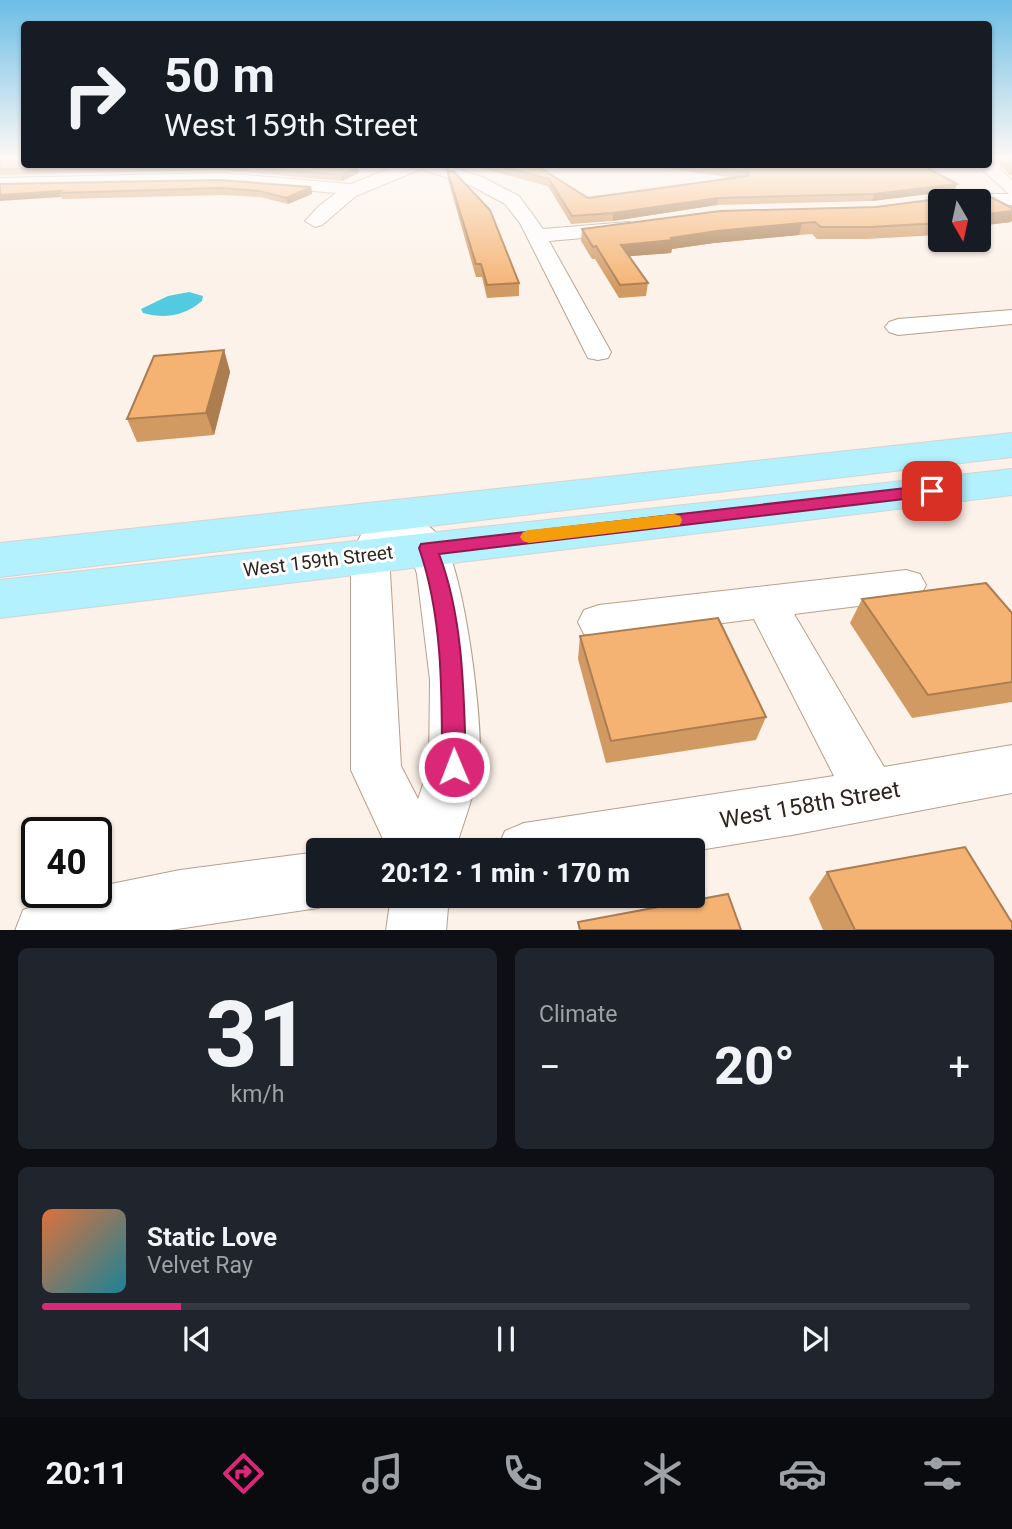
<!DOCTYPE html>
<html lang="en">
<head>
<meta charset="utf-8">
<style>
  body { margin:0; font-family:Roboto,sans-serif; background:#20242c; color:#f1f3f6; height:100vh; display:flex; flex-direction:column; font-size:26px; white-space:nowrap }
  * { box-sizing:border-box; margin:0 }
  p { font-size:23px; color:#9ea1a6 }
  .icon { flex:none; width:38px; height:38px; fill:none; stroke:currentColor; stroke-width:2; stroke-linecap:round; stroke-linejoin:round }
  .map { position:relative; height:930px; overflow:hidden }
  .panel { display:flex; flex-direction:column; gap:18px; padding:18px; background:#0d0f14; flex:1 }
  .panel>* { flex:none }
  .banner { position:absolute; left:21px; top:21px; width:971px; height:147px; border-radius:7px; box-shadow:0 2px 5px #0004; background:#171b24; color:#f1f3f6; overflow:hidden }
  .needle { width:46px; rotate:171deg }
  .fabs { position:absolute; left:928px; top:189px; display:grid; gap:14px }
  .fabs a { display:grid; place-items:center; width:63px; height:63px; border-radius:7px; background:#171b24; box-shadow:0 2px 5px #0004; font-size:35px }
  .speed { position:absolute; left:21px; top:817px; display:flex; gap:14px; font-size:35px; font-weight:700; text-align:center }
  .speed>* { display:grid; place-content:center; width:91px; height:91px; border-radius:50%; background:#171b24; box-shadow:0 2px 5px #0004; line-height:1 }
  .speed .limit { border:4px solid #111; border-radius:10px; background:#fff; color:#111 }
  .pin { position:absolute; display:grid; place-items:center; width:60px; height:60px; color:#fff; margin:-30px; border-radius:14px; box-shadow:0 4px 10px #0006 }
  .me { position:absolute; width:77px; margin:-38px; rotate:359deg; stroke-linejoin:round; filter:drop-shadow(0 0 5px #0008) }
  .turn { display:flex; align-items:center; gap:24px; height:147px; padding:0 28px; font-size:32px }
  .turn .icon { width:91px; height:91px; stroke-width:2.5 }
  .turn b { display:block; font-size:49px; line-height:60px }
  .big { font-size:52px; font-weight:800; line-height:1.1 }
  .panel .tile { flex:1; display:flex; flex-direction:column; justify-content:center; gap:10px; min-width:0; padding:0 24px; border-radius:10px; background:#20242c }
  .panel .dial { align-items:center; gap:0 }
  .dial b { font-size:91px; line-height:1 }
  .song { display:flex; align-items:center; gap:21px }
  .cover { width:84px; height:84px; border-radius:10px; background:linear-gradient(135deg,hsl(20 70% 55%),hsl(190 70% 35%)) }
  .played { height:7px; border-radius:4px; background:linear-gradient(90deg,#db2777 15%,#363941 15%) }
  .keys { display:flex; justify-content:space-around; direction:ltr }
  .heat { display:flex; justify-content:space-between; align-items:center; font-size:38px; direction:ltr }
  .panel .tiles { flex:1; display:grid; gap:18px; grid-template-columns:1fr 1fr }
  .tile:last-child { grid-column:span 2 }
  .trip { position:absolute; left:306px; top:838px; width:399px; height:70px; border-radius:7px; background:#171b24; box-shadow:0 2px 5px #0004; font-weight:800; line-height:70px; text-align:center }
  .tabs { display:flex; height:112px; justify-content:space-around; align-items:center; background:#090b0e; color:#9ea1a6 }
  .tabs .icon { width:49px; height:49px }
  .tabs .on { color:#db2777 }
  .tabs b { font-size:32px; color:#f1f3f6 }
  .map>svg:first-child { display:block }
  .water { fill:#52cbe1 }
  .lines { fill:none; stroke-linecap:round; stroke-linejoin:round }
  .minor-casing { stroke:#b7a08b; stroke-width:2 }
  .major-casing { stroke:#d5d3d2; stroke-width:2 }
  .minor { fill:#fff; fill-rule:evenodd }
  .major { fill:#b2f1fd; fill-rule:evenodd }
  .wall { fill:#d29a63 }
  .shaded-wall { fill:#ab7d50 }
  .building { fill:#f4b373; stroke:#ab7d50; stroke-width:2 }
  .route { fill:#db2777; stroke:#8e194d; stroke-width:2 }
  .slow { fill:#f59e0b }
  .labels { text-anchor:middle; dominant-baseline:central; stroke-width:6; stroke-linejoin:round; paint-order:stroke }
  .street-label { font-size:19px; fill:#2e251d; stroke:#fff }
  .near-street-label { font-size:23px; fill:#2e251d; stroke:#fff }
</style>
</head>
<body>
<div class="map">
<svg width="1012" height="931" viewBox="0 0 1012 931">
  <rect width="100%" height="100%" fill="#fcf2e9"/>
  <path class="water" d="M189,292L203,296L202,301C184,316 165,319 143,313L141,309L168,296Z"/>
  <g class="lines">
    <g class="minor-casing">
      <g id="minor">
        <polygon points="989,160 1012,180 1012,205 941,201 942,196 949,194 1009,194 976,164 989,164"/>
        <polygon points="401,164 441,164 482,177 519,196 543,229 628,222 635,224 638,228 635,232 628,234 549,241 611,352 608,358 598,360 588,358 585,352 520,223 505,204 470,185 421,169 356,196 322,225 315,227 305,221 319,206 336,193 221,183 0,188 0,178 221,173 351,184"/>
        <polygon points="1012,310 1012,324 898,335 889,332 885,327 889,322 898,319"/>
        <path d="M389,502C407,508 429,524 441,538C464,565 485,732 479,768C474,796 463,824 455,850H388L351,770V554L376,506ZM395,541L411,555L417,574L430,680L429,767L418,799L401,766L389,554Z"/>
        <polygon points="906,570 920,574 926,585 920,596 906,600 794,614 884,767 1012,745 1012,793 792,835 693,851 497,850 505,831 524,823 834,776 754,619 599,639 584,634 578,622 584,610 599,605"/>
        <polygon points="318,852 318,896 340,896 338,900 318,908 164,931 15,931 23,910 75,892 96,892 96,887 180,870"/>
        <polygon points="391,896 449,896 446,931 386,931"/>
      </g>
    </g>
    <g class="major-casing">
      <g id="major">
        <polygon points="1012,433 1012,457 0,577 0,543"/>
        <polygon points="1012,469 1012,495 0,618 0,580"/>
      </g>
    </g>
    <use href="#minor" class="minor"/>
    <use href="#major" class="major"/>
  </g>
  <g class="wall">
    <polygon points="0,158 357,164 359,173 342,181 221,170 0,175"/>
    <polygon points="991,158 1012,158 1012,175 1010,175"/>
    <polygon points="464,164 534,164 588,198 736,178 632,164 920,164 957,184 954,191 872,201 717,205 613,221 571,224 548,186"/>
    <polygon points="447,170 519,283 519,296 487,298 482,277 476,277 448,180"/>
    <polygon points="0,184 311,187 312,194 288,204 260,197 222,195 62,199 61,197"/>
    <polygon points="981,195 1012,208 1012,220 1011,222 978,226 978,201 940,201 940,230 938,235 866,239 817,239 812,234 799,235 714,243 672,249 671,253 630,256 648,283 646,296 619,298 595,259 592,259 581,241 582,229 876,207"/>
    <polygon points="224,350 230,372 214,435 137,442 127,419"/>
    <polygon points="862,599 1012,613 1012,702 912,718 850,623"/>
    <polygon points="580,636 766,717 756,740 606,763 578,659"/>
    <polygon points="827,872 1012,930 823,930 809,898"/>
  </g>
  <g class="shaded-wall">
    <polygon points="358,167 359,173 342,181 341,175"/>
    <polygon points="957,184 954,191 872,201 874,194"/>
    <polygon points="311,187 312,194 288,204 286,198"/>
    <polygon points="61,191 59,193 61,197 0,201 0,195"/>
    <polygon points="718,198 717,205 613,221 613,213"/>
    <polygon points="1012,211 1012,220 1011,222 978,226 978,215"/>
    <polygon points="802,223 799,235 714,243 672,249 671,253 620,257 621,245 717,231"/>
    <polygon points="224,350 230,372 214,435 206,413"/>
  </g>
  <g class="building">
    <polygon points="0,158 24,158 24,164 357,164 358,167 341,175 220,165 0,169"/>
    <polygon points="999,158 1012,158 1012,169"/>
    <polygon points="492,164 534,164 588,198 748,176 748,172 689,164 920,164 957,184 874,194 718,198 613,213 572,216 549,179"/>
    <polygon points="447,170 454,172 490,210 519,283 487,285 481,264 476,264"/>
    <polygon points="219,180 311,187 286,198 259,191 221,188 59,193 61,191 0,195 0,184"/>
    <polygon points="947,192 980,192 981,195 989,196 1012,208 1012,211 978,215 978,201 940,201 940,219 937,219 940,221 940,223 870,227 821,227 815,222 802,223 717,231 671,238 673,240 621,245 648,283 620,285 596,246 593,247 582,229 720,211 876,207 945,198"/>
    <polygon points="224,350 206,413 127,419 154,356"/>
    <polygon points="986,583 1012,613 1012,682 928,695 862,599"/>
    <polygon points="718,618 766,717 611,741 580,636"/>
    <polygon points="965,847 1012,923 1012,930 855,930 827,872"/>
    <polygon points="728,894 741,930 580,930 578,922"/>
  </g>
  <linearGradient id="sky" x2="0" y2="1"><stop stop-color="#6cbde5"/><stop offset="0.55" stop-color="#fef9f5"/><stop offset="1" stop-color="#fef9f5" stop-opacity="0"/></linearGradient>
  <rect width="1012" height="288" fill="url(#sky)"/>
  <path class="route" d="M932,485L938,487L941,491L938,495L439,554C464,619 464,698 466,767L463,775L454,778L446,775L442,767C442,694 443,617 419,548L421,544Z"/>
  <polygon class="slow" points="674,514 680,516 682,520 680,525 529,543 523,541 520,537 523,532 529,530"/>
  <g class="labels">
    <g class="street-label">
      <text transform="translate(318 561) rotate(-7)">West 159th Street</text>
    </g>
    <g class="near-street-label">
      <text transform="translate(810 805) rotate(-10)">West 158th Street</text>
    </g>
  </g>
</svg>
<div class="fabs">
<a><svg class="needle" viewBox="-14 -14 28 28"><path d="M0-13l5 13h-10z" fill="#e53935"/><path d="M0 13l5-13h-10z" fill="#9ea1a6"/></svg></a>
</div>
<div class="speed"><div class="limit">40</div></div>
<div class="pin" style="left:932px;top:491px;background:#d93025"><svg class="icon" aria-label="arrive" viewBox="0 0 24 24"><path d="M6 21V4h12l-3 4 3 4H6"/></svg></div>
<svg class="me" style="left:454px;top:767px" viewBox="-20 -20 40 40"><circle r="17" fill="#db2777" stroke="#fff" stroke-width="3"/><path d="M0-11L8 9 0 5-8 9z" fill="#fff"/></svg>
<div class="trip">20:12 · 1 min · 170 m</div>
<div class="banner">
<div class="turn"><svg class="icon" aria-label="right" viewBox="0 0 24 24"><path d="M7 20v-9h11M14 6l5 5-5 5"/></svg><div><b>50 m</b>West 159th Street</div></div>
</div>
</div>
<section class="panel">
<div class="tiles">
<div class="tile dial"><b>31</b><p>km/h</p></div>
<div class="tile"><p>Climate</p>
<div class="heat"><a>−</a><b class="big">20°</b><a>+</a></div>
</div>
<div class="tile">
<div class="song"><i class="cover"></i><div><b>Static Love</b><p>Velvet Ray</p></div></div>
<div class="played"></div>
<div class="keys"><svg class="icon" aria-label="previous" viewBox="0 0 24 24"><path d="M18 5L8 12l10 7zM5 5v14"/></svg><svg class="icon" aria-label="pause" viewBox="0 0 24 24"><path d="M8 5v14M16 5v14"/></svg><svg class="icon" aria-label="next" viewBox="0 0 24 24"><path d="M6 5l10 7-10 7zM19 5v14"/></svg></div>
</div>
</div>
</section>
<nav class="tabs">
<b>20:11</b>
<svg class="icon on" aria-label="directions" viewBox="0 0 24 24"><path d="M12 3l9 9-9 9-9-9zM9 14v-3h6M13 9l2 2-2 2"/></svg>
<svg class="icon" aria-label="music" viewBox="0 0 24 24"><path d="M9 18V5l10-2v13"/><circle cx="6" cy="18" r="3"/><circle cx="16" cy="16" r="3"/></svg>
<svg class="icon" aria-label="phone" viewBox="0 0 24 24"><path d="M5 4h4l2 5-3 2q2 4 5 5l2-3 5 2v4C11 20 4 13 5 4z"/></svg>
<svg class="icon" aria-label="climate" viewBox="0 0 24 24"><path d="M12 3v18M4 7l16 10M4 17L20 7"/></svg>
<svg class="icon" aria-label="car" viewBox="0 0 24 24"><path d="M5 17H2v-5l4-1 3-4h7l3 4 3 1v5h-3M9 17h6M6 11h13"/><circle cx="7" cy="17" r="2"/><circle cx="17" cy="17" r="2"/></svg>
<svg class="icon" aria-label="filters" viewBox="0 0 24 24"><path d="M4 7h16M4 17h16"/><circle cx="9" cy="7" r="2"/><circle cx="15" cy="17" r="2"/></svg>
</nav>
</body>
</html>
